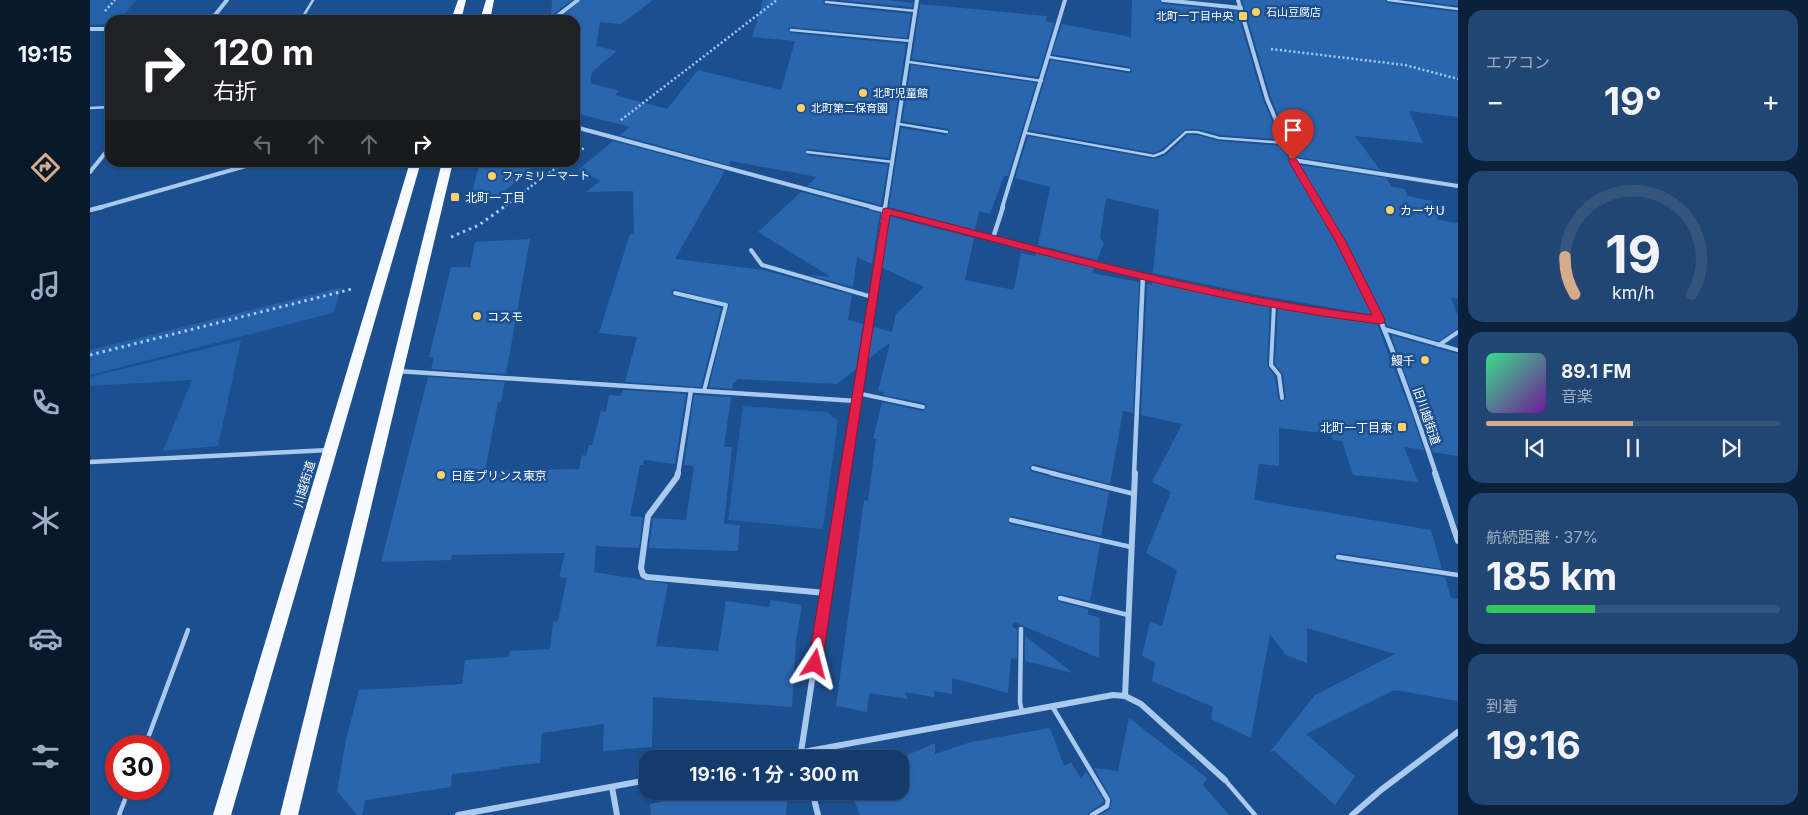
<!DOCTYPE html>
<html lang="ja">
<head>
<meta charset="utf-8">
<style>
  body { margin:0; font-family:Inter,"Noto Sans JP",sans-serif; background:#214673; color:#f1f3f6; height:100vh; display:flex; flex-direction:column; font-size:19px; white-space:nowrap }
  * { box-sizing:border-box; margin:0 }
  p { font-size:16px; color:#9dadc1 }
  .icon { flex:none; width:28px; height:28px; fill:none; stroke:currentColor; stroke-width:2; stroke-linecap:round; stroke-linejoin:round }
  .map { position:relative; flex:1; overflow:hidden }
  .drawer { display:flex; flex-direction:column; gap:10px; padding:10px; background:#0b203b; width:350px }
  .drawer>* { flex:none }
  .top-card { position:absolute; left:15px; top:15px; width:475px; height:152px; border-radius:15px; box-shadow:0 1px 4px #0004,0 0 0 1px #33557e; background:#202124; color:#fff; overflow:hidden }
  .speed { position:absolute; left:15px; top:735px; display:flex; gap:10px; font-size:25px; font-weight:700; text-align:center }
  .speed>* { display:grid; place-content:center; width:65px; height:65px; border-radius:50%; background:#143b6b; box-shadow:0 1px 4px #0004,0 0 0 1px #33557e; line-height:1 }
  .speed .limit { border:8px solid #d22; background:#fff; color:#111 }
  .pin { position:absolute; display:grid; place-items:center; width:42px; height:42px; color:#fff; margin:-51px -21px; border-radius:50% 50% 50% 0; rotate:-45deg; box-shadow:0 0 5px #0007 }
  .pin .icon { rotate:45deg }
  .me { position:absolute; width:55px; margin:-28px; rotate:9deg; stroke-linejoin:round; filter:drop-shadow(0 0 4px #0008) }
  .turn { display:flex; align-items:center; gap:18px; height:105px; padding:0 25px; font-size:22px }
  .turn .icon { width:65px; height:65px; stroke-width:2.5 }
  .turn b { display:block; font-size:35px; line-height:42px }
  .lanes { display:flex; align-items:center; height:48px; padding:0 25px; background:#0003; justify-content:center; gap:25px; direction:ltr }
  .lanes .off { opacity:.35 }
  .big { font-size:38px; font-weight:700; line-height:1.1 }
  .drawer .card { flex:1; display:flex; flex-direction:column; justify-content:center; gap:8px; min-width:0; padding:0 18px; border-radius:15px; background:#214673 }
  .drawer .dial { align-items:center; gap:0 }
  .dial svg { height:130px; overflow:visible; fill:none; stroke:#33557e; stroke-width:7; stroke-linecap:round; text-anchor:middle }
  .dial text { fill:#f1f3f6; stroke:none }
  .song { display:flex; align-items:center; gap:15px }
  .cover { width:60px; height:60px; border-radius:8px; background:linear-gradient(135deg,hsl(150 70% 55%),hsl(280 70% 35%)) }
  .played { height:5px; border-radius:2px; background:linear-gradient(90deg,#d6ab8b 50%,#33557e 50%) }
  .keys { display:flex; justify-content:space-around; direction:ltr }
  .heat { display:flex; justify-content:space-between; align-items:center; font-size:28px; direction:ltr }
  .charge { height:8px; border-radius:4px; background:linear-gradient(90deg,#34c759 37%,#33557e 0) }
  .trip { position:absolute; left:549px; top:750px; width:270px; height:50px; border-radius:15px; background:#143b6b; box-shadow:0 1px 4px #0004,0 0 0 1px #33557e; font-weight:700; line-height:50px; text-align:center }
  main { display:flex; flex:1; min-height:0 }
  .tab-bar { display:flex; flex-direction:column; width:90px; justify-content:space-around; align-items:center; background:#08182b; color:#9dadc1 }
  .tab-bar .icon { width:35px; height:35px }
  .tab-bar .current { color:#d6ab8b }
  .tab-bar b { font-size:22px; color:#f1f3f6 }
  .map>svg:first-child { display:block }
  .green { fill:#2461a8 }
  .building { fill:#2a66ad }
  .lines { fill:none; stroke-linecap:round; stroke-linejoin:round }
  .path-far1 { stroke:#a9c9ee; stroke-width:2.5; stroke-dasharray:2 2.5; stroke-linecap:butt }
  .path { stroke:#a9c9ee; stroke-width:3; stroke-dasharray:2.5 4; stroke-linecap:butt }
  .service-far2 { stroke:#a9c9ee; stroke-width:2.5 }
  .service-far1 { stroke:#a9c9ee; stroke-width:4 }
  .service { stroke:#a9c9ee; stroke-width:4.5 }
  .minor-far2 { stroke:#a9c9ee; stroke-width:4 }
  .minor-far1 { stroke:#a9c9ee; stroke-width:4.5 }
  .minor { stroke:#a9c9ee; stroke-width:6 }
  .trunk { fill:#f8faff; fill-rule:evenodd }
  .route { fill:#e11d48; stroke:#92132f }
  .poi-dot { fill:#ffd166; stroke:#1b4f8f; stroke-width:2 }
  .labels { text-anchor:middle; dominant-baseline:central; stroke-width:5; stroke-linejoin:round; paint-order:stroke }
  .far-poi-label { font-size:11px; fill:#fff; stroke:#1b4f8f; text-anchor:start }
  .poi-label { font-size:12px; fill:#fff; stroke:#1b4f8f; text-anchor:start }
  .street-label { font-size:12px; fill:#fff; stroke:#1b4f8f }
</style>
</head>
<body>
<main>
<nav class="tab-bar">
<b>19:15</b>
<svg class="icon current" aria-label="directions" viewBox="0 0 24 24"><path d="M12 3l9 9-9 9-9-9zM9 14v-3h6M13 9l2 2-2 2"/></svg>
<svg class="icon" aria-label="music" viewBox="0 0 24 24"><path d="M9 18V5l10-2v13"/><circle cx="6" cy="18" r="3"/><circle cx="16" cy="16" r="3"/></svg>
<svg class="icon" aria-label="phone" viewBox="0 0 24 24"><path d="M5 4h4l2 5-3 2q2 4 5 5l2-3 5 2v4C11 20 4 13 5 4z"/></svg>
<svg class="icon" aria-label="climate" viewBox="0 0 24 24"><path d="M12 3v18M4 7l16 10M4 17L20 7"/></svg>
<svg class="icon" aria-label="car" viewBox="0 0 24 24"><path d="M5 17H2v-5l4-1 3-4h7l3 4 3 1v5h-3M9 17h6M6 11h13"/><circle cx="7" cy="17" r="2"/><circle cx="17" cy="17" r="2"/></svg>
<svg class="icon" aria-label="filters" viewBox="0 0 24 24"><path d="M4 7h16M4 17h16"/><circle cx="9" cy="7" r="2"/><circle cx="15" cy="17" r="2"/></svg>
</nav>
<div class="map">
<svg width="1368" height="815" viewBox="0 0 1368 815">
  <rect width="100%" height="100%" fill="#1b4f8f"/>
  <g class="green">
    <polygon points="0,0 46,0 30,20 20,20 20,24 0,25"/>
    <polygon points="252,287 243,313 0,375 0,350"/>
    <polygon points="151,340 128,446 73,451 102,380 0,386 0,377"/>
    <polygon points="653,406 737,412 748,421 733,529 638,520"/>
  </g>
  <g class="building">
    <polygon points="462,0 482,0 461,16"/>
    <polygon points="492,0 563,0 531,24 510,22 506,46 527,51 502,72 500,83 529,91 525,95 577,109 608,70 691,90 705,41 662,37 673,0 734,0 733,3 736,5 821,14 817,38 701,27 698,29 701,33 816,44 799,158 717,149 714,151 717,155 798,165 791,205 717,186 727,177 641,161 639,165 530,135 540,127 485,113 485,20 470,18"/>
    <polygon points="747,0 796,0 823,3 822,7"/>
    <polygon points="1042,0 1069,0 1073,4 1147,11 1173,100 1190,139 1130,135 1108,129 1096,129 1072,149 1064,153 939,130 961,60 1038,73 1042,72 1040,67 962,54 972,24 1041,37"/>
    <polygon points="1152,0 1295,0 1298,3 1368,12 1368,117 1319,111 1333,143 1265,136 1290,170 1206,157 1181,98"/>
    <polygon points="1322,0 1368,0 1368,6"/>
    <polygon points="830,4 956,16 956,21 964,23 948,77 822,59"/>
    <polygon points="821,65 946,83 918,176 914,176 900,214 889,211 885,230 799,207 811,128 856,135 860,132 858,129 812,121"/>
    <polygon points="1097,135 1107,135 1129,141 1193,146 1200,162 1259,265 1283,315 1162,294 1063,273 1069,210 1016,198 1010,238 1014,243 1007,260 948,245 960,187 925,178 938,136 1064,159 1076,155"/>
    <polygon points="523,141 635,171 585,259 674,270 762,295 758,320 773,324 766,369 747,384 647,379 646,382 643,382 642,389 619,387 639,304 584,289 581,293 584,296 631,308 611,387 535,382 547,337 509,333 540,234 544,234 543,191 496,192 511,181 488,170"/>
    <polygon points="390,162 449,162 410,195 381,196"/>
    <polygon points="1210,165 1296,178 1302,187 1315,189 1317,196 1342,201 1348,220 1368,223 1368,299 1361,298 1368,316 1368,328 1349,341 1297,326 1266,261"/>
    <polygon points="711,192 790,213 782,264 767,257 763,287 719,275 741,277 668,232"/>
    <polygon points="798,216 884,238 875,280 924,290 931,253 945,256 946,253 1004,268 1002,273 1049,282 1043,413 1033,411 1020,484 944,464 939,468 942,472 1019,492 1011,536 922,516 917,520 920,524 1010,544 1000,601 970,594 966,598 969,602 998,609 998,614 1010,618 1009,658 924,622 922,626 927,630 927,659 921,658 918,693 862,678 862,694 844,691 844,697 815,692 818,699 779,693 777,712 746,706 774,500 778,501 786,439 783,439 792,402 832,411 837,407 834,403 793,395 794,392 788,391 800,343 775,361 781,326 802,332 806,314 834,287 790,267"/>
    <polygon points="440,239 416,374 341,369 344,357 339,357 361,267 380,267 385,242"/>
    <polygon points="1062,281 1180,306 1177,365 1185,377 1188,398 1191,402 1196,398 1193,375 1185,364 1188,307 1287,324 1323,418 1334,450 1314,447 1328,482 1263,475 1252,441 1243,440 1241,434 1189,428 1189,466 1169,464 1164,500 1341,530 1352,569 1249,553 1245,554 1244,558 1247,561 1355,577 1361,598 1368,599 1368,701 1304,690 1216,734 1265,776 1245,805 1184,751 1180,752 1225,695 1305,654 1217,628 1217,663 1196,655 1180,634 1161,738 1121,719 1123,707 1062,681 1065,662 1052,656 1060,621 1072,626 1087,570 1056,553 1081,492 1062,482 1092,424 1051,415 1057,284 1062,285"/>
    <polygon points="1301,335 1368,354 1368,456 1343,452"/>
    <polygon points="338,377 415,382 411,402 408,402 395,471 489,469 492,455 496,456 499,445 502,445 511,411 516,412 519,395 531,396 533,390 596,394 585,464 554,460 553,465 550,465 540,516 553,517 549,548 506,546 504,572 578,584 566,646 628,651 636,601 679,607 681,600 712,605 706,640 702,707 563,697 562,747 513,751 514,724 452,733 450,763 410,767 410,769 362,774 361,787 275,800 272,815 267,815 247,791 256,739 269,690 372,684 375,660 419,657 420,651 460,649 463,622 468,621 477,578 469,577 475,553 362,555 361,560 291,562"/>
    <polygon points="604,395 641,397 634,447 642,447 634,524 650,525 648,551 559,548 563,518 596,520 604,466 594,465"/>
    <polygon points="935,636 983,673 935,661"/>
    <polygon points="1039,718 1117,778 1113,785 1139,815 1010,815 1020,809 1022,800 1004,768 1028,771"/>
    <polygon points="960,728 974,766 981,762 991,779 996,771 1014,801 1013,803 1000,812 998,815 770,815 760,791 810,791 810,759 808,759 845,743 845,754 881,742"/>
    <polygon points="620,791 698,791 696,815 561,815 560,804"/>
  </g>
  <g class="lines">
    <g class="path-far1">
      <polyline points="15,11 25,0"/>
      <polyline points="1181,49 1315,65 1368,79"/>
      <polyline points="531,120 687,0"/>
      <polyline points="485,155 494,148"/>
      <polyline points="412,208 474,162"/>
    </g>
    <g class="path">
      <polyline points="361,237 389,225 414,207"/>
      <polyline points="0,355 262,289"/>
    </g>
    <g class="service-far2">
      <polyline points="1298,0 1368,9"/>
      <polyline points="736,2 826,11"/>
      <polyline points="211,20 223,0"/>
      <polyline points="701,30 821,41"/>
      <polyline points="959,57 1039,70"/>
      <polyline points="819,62 952,81"/>
      <polyline points="0,108 20,107"/>
      <polyline points="809,124 857,132"/>
      <polyline points="936,133 1064,156 1074,152 1096,132 1107,132 1129,138 1196,143"/>
      <polyline points="717,152 803,162"/>
    </g>
    <g class="service-far1">
      <polyline points="661,250 672,265 782,297"/>
      <polyline points="585,293 636,305 614,391"/>
      <polyline points="1184,304 1181,365 1189,375 1192,398"/>
      <polyline points="1294,329 1368,350"/>
      <polyline points="1349,345 1368,332"/>
      <polyline points="767,393 833,407"/>
      <polyline points="943,468 966,474"/>
    </g>
    <g class="service">
      <polyline points="961,473 1044,494"/>
      <polyline points="921,520 1041,547"/>
      <polyline points="1248,557 1368,575"/>
      <polyline points="970,598 1038,615"/>
      <polyline points="931,629 930,702 932,712"/>
      <polyline points="962,706 1018,800 1017,806 1002,815"/>
      <polyline points="55,746 98,630"/>
      <polyline points="1135,780 1165,815"/>
      <polyline points="29,815 39,789"/>
    </g>
    <g class="minor-far2">
      <polyline points="1073,0 1151,8"/>
      <polyline points="1148,0 1177,99 1203,160 1231,208"/>
      <polyline points="121,20 137,0"/>
      <polyline points="462,20 488,0"/>
      <polyline points="0,29 20,29"/>
      <polyline points="485,127 786,208"/>
      <polyline points="1203,160 1368,186"/>
      <polyline points="0,172 20,147"/>
      <polyline points="8,208 170,162"/>
      <polyline points="795,208 827,0"/>
      <polyline points="912,208 975,0"/>
    </g>
    <g class="minor-far1">
      <path d="M781,207C949,250 1118,296 1290,320"/>
      <path d="M1230,207C1252,244 1274,282 1291,322C1312,372 1329,423 1346,474"/>
      <polyline points="0,210 12,207"/>
      <polyline points="903,238 913,207"/>
      <polyline points="307,371 766,401"/>
      <polyline points="0,462 239,450"/>
      <polyline points="588,474 601,390"/>
      <polyline points="754,474 795,207"/>
      <polyline points="1044,474 1053,275"/>
    </g>
    <g class="minor">
      <polyline points="588,473 587,477 558,516 551,568 553,575 557,577 736,593"/>
      <polyline points="1345,473 1368,541"/>
      <polyline points="1035,696 1045,473"/>
      <polyline points="675,759 1023,695 1035,696 1051,704 1135,780"/>
      <polyline points="713,759 711,752 754,473"/>
      <polyline points="522,787 527,815"/>
      <polyline points="722,791 728,815"/>
      <polyline points="368,815 558,780"/>
      <polyline points="1262,815 1291,790 1368,732"/>
    </g>
    <g class="trunk">
      <polygon points="368,0 376,0 371,20 361,20"/>
      <polygon points="396,0 404,0 400,20 390,20"/>
      <polygon points="320,162 331,162 141,815 123,815"/>
      <polygon points="352,162 363,162 208,815 190,815"/>
    </g>
  </g>
  <path class="route" d="M1203,157L1207,160L1256,242L1295,320L1294,323L1290,324C1124,304 962,256 800,215L732,664L730,669L725,671L720,669L718,664L793,209L796,208C955,247 1119,296 1282,315L1246,242L1198,160Z"/>
  <g class="poi-dot">
    <circle cx="1166" cy="12" r="5"/>
    <rect x="1148" y="11" width="10" height="10" rx="2.5"/>
    <circle cx="773" cy="93" r="5"/>
    <circle cx="711" cy="108" r="5"/>
    <circle cx="402" cy="176" r="5"/>
    <rect x="360" y="192" width="10" height="10" rx="2.5"/>
    <circle cx="1300" cy="210" r="5"/>
    <circle cx="387" cy="316" r="5"/>
    <circle cx="1335" cy="360" r="5"/>
    <rect x="1307" y="422" width="10" height="10" rx="2.5"/>
    <circle cx="351" cy="475" r="5"/>
  </g>
  <g class="labels">
    <g class="far-poi-label">
      <text x="1176" y="12">石山豆腐店</text>
      <text x="1143" y="16" text-anchor="end">北町一丁目中央</text>
      <text x="783" y="93">北町児童館</text>
      <text x="721" y="108">北町第二保育園</text>
      <text x="412" y="176">ファミリーマート</text>
    </g>
    <g class="poi-label">
      <text x="375" y="197">北町一丁目</text>
      <text x="1310" y="210">カーサU</text>
      <text x="397" y="316">コスモ</text>
      <text x="1325" y="360" text-anchor="end">鰻千</text>
      <text x="1302" y="427" text-anchor="end">北町一丁目東</text>
      <text x="361" y="475">日産プリンス東京</text>
    </g>
    <g class="street-label">
      <text transform="translate(1337 416) rotate(71)">旧川越街道</text>
      <text transform="translate(214 484) rotate(-74)">川越街道</text>
    </g>
  </g>
</svg>
<div class="speed"><div class="limit">30</div></div>
<div class="pin" style="left:1203px;top:160px;background:#d93025"><svg class="icon" aria-label="arrive" viewBox="0 0 24 24"><path d="M6 21V4h12l-3 4 3 4H6"/></svg></div>
<svg class="me" style="left:725px;top:664px" viewBox="-20 -20 40 40"><path d="M0-17L14 15 0 8-14 15z" fill="#e11d48" stroke="#fff" stroke-width="4"/></svg>
<div class="trip">19:16 · 1 分 · 300 m</div>
<div class="top-card">
<div class="turn"><svg class="icon" aria-label="right" viewBox="0 0 24 24"><path d="M7 20v-9h11M14 6l5 5-5 5"/></svg><div><b>120 m</b>右折</div></div>
<div class="lanes"><svg class="icon off" aria-label="left" viewBox="0 0 24 24"><path d="M17 20v-9H6M10 6l-5 5 5 5"/></svg><svg class="icon off" aria-label="ahead" viewBox="0 0 24 24"><path d="M12 20V5M6 11l6-6 6 6"/></svg><svg class="icon off" aria-label="ahead" viewBox="0 0 24 24"><path d="M12 20V5M6 11l6-6 6 6"/></svg><svg class="icon" aria-label="right" viewBox="0 0 24 24"><path d="M7 20v-9h11M14 6l5 5-5 5"/></svg></div>
</div>
</div>
<section class="drawer">
<div class="card"><p>エアコン</p>
<div class="heat"><a>−</a><b class="big">19°</b><a>+</a></div>
</div>
<div class="card dial"><svg viewBox="0 0 100 80">
<path d="M14 69A42 42 0 1 1 86 69"/>
<path d="M14 69A42 42 0 0 1 8 46" stroke="#d6ab8b"/>
<text x="50" y="56" font-size="32" font-weight="700">19</text>
<text x="50" y="72" font-size="11">km/h</text>
</svg></div>
<div class="card">
<div class="song"><i class="cover"></i><div><b>89.1 FM</b><p>音楽</p></div></div>
<div class="played"></div>
<div class="keys"><svg class="icon" aria-label="previous" viewBox="0 0 24 24"><path d="M18 5L8 12l10 7zM5 5v14"/></svg><svg class="icon" aria-label="pause" viewBox="0 0 24 24"><path d="M8 5v14M16 5v14"/></svg><svg class="icon" aria-label="next" viewBox="0 0 24 24"><path d="M6 5l10 7-10 7zM19 5v14"/></svg></div>
</div>
<div class="card"><p>航続距離 · 37%</p><b class="big">185 km</b><div class="charge"></div></div>
<div class="card"><p>到着</p><b class="big">19:16</b></div>
</section>
</main>
</body>
</html>
